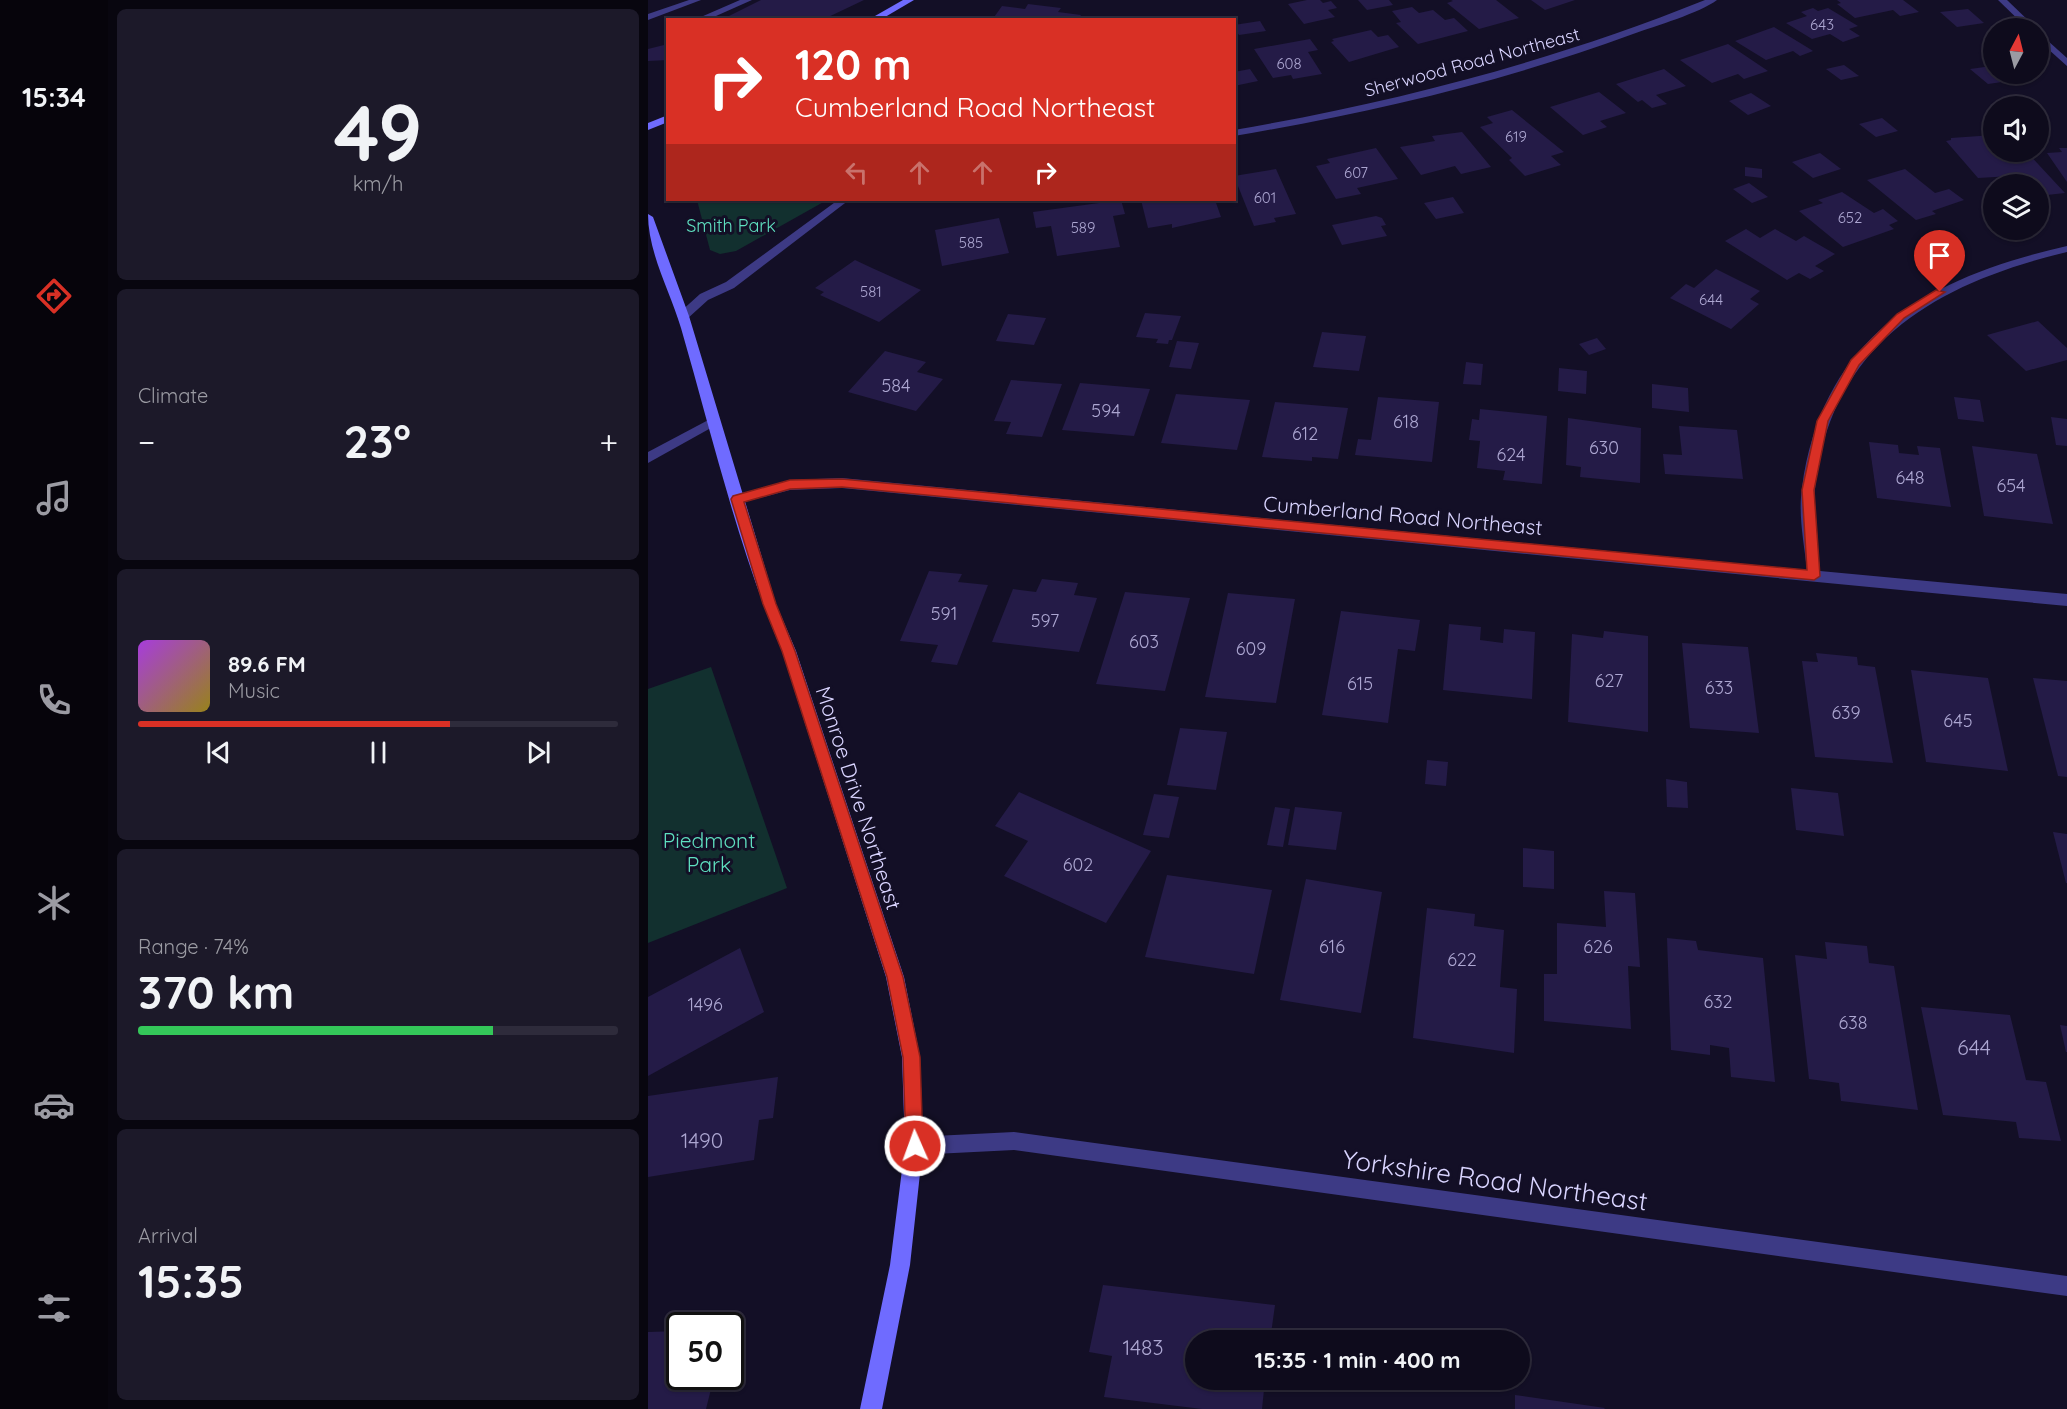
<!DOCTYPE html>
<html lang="en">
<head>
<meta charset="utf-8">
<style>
  body { margin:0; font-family:Quicksand,sans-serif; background:#1c1929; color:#f1f3f6; height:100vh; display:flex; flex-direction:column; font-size:22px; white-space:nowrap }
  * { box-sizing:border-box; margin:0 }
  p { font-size:20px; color:#9b9ba3 }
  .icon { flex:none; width:33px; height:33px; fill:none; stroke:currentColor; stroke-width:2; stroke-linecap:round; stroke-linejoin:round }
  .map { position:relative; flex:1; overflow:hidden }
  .drawer { display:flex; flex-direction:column; gap:9px; padding:9px; background:#08060f; width:540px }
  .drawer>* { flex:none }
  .guide { position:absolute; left:18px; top:18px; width:570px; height:183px; border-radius:0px; box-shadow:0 2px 4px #0004,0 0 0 2px #2e2b3b; background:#d93025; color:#fff; overflow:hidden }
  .needle { width:39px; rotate:7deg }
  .fabs { position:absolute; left:1335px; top:18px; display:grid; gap:12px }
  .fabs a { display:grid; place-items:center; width:66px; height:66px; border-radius:50%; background:#0e0b1c; box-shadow:0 2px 4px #0004,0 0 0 2px #2e2b3b; font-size:30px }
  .speed { position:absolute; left:18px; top:1312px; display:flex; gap:12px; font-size:30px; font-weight:700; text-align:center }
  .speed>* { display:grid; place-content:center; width:78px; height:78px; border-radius:50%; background:#0e0b1c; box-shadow:0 2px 4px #0004,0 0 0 2px #2e2b3b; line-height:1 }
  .speed .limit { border:3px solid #111; border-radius:9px; background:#fff; color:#111 }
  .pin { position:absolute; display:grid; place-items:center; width:51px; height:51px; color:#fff; margin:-62px -26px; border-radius:50% 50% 50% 0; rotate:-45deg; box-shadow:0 0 6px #0007 }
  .pin .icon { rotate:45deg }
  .me { position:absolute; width:66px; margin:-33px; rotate:358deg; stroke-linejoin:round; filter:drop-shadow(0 0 4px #0008) }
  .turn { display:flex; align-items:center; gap:21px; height:126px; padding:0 30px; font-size:27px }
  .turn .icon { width:78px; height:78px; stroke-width:2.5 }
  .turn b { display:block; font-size:42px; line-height:51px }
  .lanes { display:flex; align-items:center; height:57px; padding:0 30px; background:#0003; justify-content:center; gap:30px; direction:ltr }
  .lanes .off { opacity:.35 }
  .big { font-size:45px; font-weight:700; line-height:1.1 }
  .drawer .widget { flex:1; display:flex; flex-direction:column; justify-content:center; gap:9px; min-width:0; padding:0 21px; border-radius:9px; background:#1c1929 }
  .drawer .dial { align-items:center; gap:0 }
  .dial b { font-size:78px; line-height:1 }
  .song { display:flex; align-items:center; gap:18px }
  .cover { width:72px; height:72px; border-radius:9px; background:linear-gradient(135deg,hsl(280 70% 55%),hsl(50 70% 35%)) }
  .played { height:6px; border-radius:3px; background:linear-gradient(90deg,#d93025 65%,#2e2b3b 65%) }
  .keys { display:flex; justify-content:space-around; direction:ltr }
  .heat { display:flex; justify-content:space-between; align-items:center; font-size:33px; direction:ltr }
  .charge { height:9px; border-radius:4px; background:linear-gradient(90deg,#34c759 74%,#2e2b3b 0) }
  .trip { position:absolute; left:537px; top:1330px; width:345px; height:60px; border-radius:30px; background:#0e0b1c; box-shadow:0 2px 4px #0004,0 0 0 2px #2e2b3b; font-weight:700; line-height:60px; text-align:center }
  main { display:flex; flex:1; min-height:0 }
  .dock { display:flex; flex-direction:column; width:108px; justify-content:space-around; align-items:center; background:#06040b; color:#9b9ba3 }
  .dock .icon { width:42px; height:42px }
  .dock .active { color:#d93025 }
  .dock b { font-size:27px; color:#f1f3f6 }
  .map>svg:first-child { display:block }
  .green { fill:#12302f }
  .building { fill:#241b47 }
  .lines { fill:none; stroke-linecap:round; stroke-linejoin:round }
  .service { fill:#3d3a85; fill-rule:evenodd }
  .minor { fill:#3d3a85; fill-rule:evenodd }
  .secondary { fill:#6f6bff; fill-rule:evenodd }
  .route { fill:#d93025; stroke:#8d1f18; stroke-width:1.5 }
  .labels { text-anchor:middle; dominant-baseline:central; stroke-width:6; stroke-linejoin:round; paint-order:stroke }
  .far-number-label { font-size:15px; fill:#aca6d1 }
  .far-street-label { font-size:18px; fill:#d9d4ff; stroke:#130f26 }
  .far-park-label { font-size:18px; fill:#5fe0c0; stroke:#130f26 }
  .number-label { font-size:18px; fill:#aca6d1 }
  .street-label { font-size:21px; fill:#d9d4ff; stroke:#130f26 }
  .park-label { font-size:21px; fill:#5fe0c0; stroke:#130f26 }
  .near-number-label { font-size:21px; fill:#aca6d1 }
  .near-street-label { font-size:26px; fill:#d9d4ff; stroke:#130f26 }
</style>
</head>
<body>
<main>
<nav class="dock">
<b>15:34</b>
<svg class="icon active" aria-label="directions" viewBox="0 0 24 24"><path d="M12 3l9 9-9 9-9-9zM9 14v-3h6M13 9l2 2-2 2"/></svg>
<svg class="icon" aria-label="music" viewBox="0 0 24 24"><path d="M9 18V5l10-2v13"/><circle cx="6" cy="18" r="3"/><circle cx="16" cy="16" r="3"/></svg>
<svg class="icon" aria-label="phone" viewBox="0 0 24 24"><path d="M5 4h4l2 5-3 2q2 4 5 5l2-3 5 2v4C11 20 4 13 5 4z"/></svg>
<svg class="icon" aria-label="climate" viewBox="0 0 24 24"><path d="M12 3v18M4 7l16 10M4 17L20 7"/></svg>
<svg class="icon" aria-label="car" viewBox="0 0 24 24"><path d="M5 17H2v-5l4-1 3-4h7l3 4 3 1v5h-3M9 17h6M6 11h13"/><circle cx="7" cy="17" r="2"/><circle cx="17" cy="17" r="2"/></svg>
<svg class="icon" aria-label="filters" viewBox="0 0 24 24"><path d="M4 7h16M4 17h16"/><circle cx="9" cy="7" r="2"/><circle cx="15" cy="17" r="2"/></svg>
</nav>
<section class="drawer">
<div class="widget dial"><b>49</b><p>km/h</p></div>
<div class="widget"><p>Climate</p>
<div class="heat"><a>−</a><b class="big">23°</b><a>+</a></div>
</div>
<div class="widget">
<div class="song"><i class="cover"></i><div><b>89.6 FM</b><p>Music</p></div></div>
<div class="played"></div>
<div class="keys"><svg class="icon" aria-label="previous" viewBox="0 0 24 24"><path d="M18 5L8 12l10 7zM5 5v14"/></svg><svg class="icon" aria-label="pause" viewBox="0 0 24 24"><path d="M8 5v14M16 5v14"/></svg><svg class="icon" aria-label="next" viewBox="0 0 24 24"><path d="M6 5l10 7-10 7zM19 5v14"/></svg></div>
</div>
<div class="widget"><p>Range · 74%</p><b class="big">370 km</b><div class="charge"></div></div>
<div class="widget"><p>Arrival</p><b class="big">15:35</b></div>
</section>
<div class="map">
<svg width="1419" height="1409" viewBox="0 0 1419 1409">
  <rect width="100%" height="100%" fill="#130f26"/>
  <g class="green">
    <polygon points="49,200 179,200 88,251 72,254 62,250"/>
    <polygon points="63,667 139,888 0,943 0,689"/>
  </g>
  <g class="building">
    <polygon points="113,0 216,0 174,20 73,20"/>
    <polygon points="659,0 672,0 675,3 683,1 689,8 680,10 687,17 656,24 640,4"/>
    <polygon points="710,0 741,0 745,5 719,10"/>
    <polygon points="803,0 848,0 871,18 831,29 799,3 805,1"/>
    <polygon points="883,0 927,0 897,10"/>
    <polygon points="1189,0 1255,0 1271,12 1252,16 1245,10 1207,18 1189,4 1193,3"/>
    <polygon points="380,4 413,8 410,12 433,15 430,20 344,20 354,6 377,9"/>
    <polygon points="764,7 771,13 785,10 797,20 806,18 820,31 770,44 748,23 753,22 744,11"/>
    <polygon points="1165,8 1170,11 1180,8 1210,26 1201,29 1212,36 1195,42 1182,34 1164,39 1138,23 1159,16 1153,12"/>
    <polygon points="1320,9 1336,23 1309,27 1292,12"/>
    <polygon points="612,21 618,31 591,35 586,28 586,25"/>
    <polygon points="1126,27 1162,49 1165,51 1152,56 1145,51 1118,60 1087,41"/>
    <polygon points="723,30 730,37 740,35 751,47 701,62 683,42 686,41 684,39"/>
    <polygon points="662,39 670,50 660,52 674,74 645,79 643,75 625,78 606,49"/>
    <polygon points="20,44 20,60 0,61 0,49"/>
    <polygon points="1080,44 1120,71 1096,79 1090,74 1064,83 1032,60"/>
    <polygon points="1196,65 1211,76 1193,80 1178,69"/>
    <polygon points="1344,66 1346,74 1353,74 1361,81 1340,84 1322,69"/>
    <polygon points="602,69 610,81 586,86 586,72"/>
    <polygon points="1016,69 1038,86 1008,95 1019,104 1004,108 994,100 990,102 968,84"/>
    <polygon points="951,92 978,113 952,121 959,127 935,135 902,107"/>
    <polygon points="1103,93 1123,106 1100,115 1081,101"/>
    <polygon points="864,110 916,152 903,156 913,165 877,176 861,160 864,158 832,127 845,123 839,117"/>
    <polygon points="1234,118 1250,131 1228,137 1211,124"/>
    <polygon points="814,132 843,167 813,174 807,166 773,175 752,147 787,141 784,136"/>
    <polygon points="1346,135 1346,152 1379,152 1417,193 1390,196 1390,184 1372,184 1364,176 1330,178 1298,141 1303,140 1303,138"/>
    <polygon points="728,148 750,179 709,188 713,194 688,199 668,166 682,163 679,159"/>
    <polygon points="1411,148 1419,148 1419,182 1399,153 1414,152"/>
    <polygon points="1172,153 1193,169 1165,178 1144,162"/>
    <polygon points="1097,167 1114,169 1114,178 1097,176"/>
    <polygon points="628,169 648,214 626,218 628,222 606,226 586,176"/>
    <polygon points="1257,169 1287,193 1301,189 1316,200 1284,211 1288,214 1268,220 1219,180"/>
    <polygon points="1101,183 1120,197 1104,203 1085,189"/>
    <polygon points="1194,192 1226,213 1235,209 1250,221 1241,225 1246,229 1195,247 1151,211 1175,203 1170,200"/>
    <polygon points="805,197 816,213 788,219 776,203"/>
    <polygon points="473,200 477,214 465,216 472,247 409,256 403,226 388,228 385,212"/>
    <polygon points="493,200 567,200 573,217 524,228 524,224 500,228"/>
    <polygon points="728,216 734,218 738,225 733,226 739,236 694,245 684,225"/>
    <polygon points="351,218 361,253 294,266 287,230"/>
    <polygon points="1098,229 1112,238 1127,229 1148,241 1156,236 1187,254 1167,266 1176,271 1162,279 1151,273 1139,280 1077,241"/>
    <polygon points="207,260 224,268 273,290 231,322 172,295 176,292 167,288"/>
    <polygon points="1068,269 1112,291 1102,299 1111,304 1083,329 1022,298 1038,284 1046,288"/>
    <polygon points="497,313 533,316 524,340 521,340 520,344 508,343 510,339 488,337"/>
    <polygon points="360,314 398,318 386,345 348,341"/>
    <polygon points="1390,321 1419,348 1419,360 1378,371 1339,335"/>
    <polygon points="674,332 718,336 711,371 665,367"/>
    <polygon points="949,338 958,349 941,355 931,344"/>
    <polygon points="529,341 551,343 543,369 521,367"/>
    <polygon points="237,351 278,362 269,372 295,379 268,411 200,392"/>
    <polygon points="818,362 835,364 833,385 815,384"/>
    <polygon points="911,368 939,371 938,394 910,391"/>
    <polygon points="363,380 414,384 394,437 358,434 363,422 346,421"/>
    <polygon points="432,383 502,389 486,436 414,430"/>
    <polygon points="1004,384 1040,388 1041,412 1004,408"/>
    <polygon points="528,394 602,400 589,450 513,443"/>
    <polygon points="730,397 791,402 784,462 707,455 710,439 723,440"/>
    <polygon points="1306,397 1332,400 1336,422 1310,419"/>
    <polygon points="627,402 700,408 690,459 664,457 664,461 614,457"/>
    <polygon points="832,409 899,416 894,484 855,480 857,471 829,468 832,441 821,440 824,419 831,420"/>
    <polygon points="1403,417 1419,419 1419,446 1408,445"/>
    <polygon points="920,418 993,428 992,483 932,477 933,467 918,465"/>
    <polygon points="1031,426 1089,430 1095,479 1017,474 1015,454 1034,455"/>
    <polygon points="1221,442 1250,445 1251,453 1271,455 1269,446 1292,448 1303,507 1229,498"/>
    <polygon points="1324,446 1389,454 1405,524 1336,516"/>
    <polygon points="281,571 314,574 310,582 340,585 309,665 283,662 290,645 252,641"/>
    <polygon points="394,579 430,583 426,595 449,598 431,652 344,642 365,589 388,592"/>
    <polygon points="477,592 542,598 517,691 448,684"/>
    <polygon points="580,593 647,599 628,703 557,697"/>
    <polygon points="693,611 772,620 767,651 750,649 740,723 674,715"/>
    <polygon points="801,624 833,627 832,640 855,643 856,629 887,632 884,699 795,690"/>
    <polygon points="956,631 1000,636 1000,732 920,722 924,634 955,638"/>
    <polygon points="1034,643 1100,647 1111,733 1042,728"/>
    <polygon points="1168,653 1209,657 1210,665 1227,667 1245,763 1167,757 1154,661 1170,662"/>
    <polygon points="1263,670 1340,678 1360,771 1278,762"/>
    <polygon points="1385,678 1419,681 1419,777 1410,776"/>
    <polygon points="532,728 579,732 568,790 519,785"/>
    <polygon points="779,760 800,762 798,786 777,784"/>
    <polygon points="1018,779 1039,782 1040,808 1019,807"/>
    <polygon points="1143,788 1190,793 1196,836 1148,830"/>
    <polygon points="371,792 503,851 458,923 356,876 380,841 347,826"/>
    <polygon points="506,794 531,797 521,838 495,835"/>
    <polygon points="627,807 642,809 635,847 619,845"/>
    <polygon points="647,807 694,812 688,850 640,845"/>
    <polygon points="1405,832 1419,834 1419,883 1418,883"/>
    <polygon points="875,848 906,851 906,889 875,887"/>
    <polygon points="519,875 624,890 606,974 497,957"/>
    <polygon points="658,879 734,892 713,1013 632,1000"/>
    <polygon points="956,891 987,893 992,967 980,966 983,1029 896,1021 896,974 909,974 909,923 958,927"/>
    <polygon points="779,908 827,914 826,926 856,930 852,987 869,989 866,1053 765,1038"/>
    <polygon points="1019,938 1048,941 1050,950 1115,958 1127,1082 1083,1077 1081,1048 1062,1045 1062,1055 1023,1050"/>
    <polygon points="1177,942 1219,946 1221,963 1246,966 1270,1110 1193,1101 1191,1083 1161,1079 1147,955 1179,959"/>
    <polygon points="92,948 116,1012 0,1076 0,997"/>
    <polygon points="1273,1007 1362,1015 1378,1080 1398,1082 1413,1141 1371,1138 1368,1122 1295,1115"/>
    <polygon points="1412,1025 1419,1026 1419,1052 1418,1052"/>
    <polygon points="130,1077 125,1118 111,1120 106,1160 0,1177 0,1096"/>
    <polygon points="455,1285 627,1305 622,1341 548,1341 548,1380 617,1380 614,1409 554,1409 456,1397 464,1356 441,1352"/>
    <polygon points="32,1331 32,1377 66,1377 58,1409 0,1409 0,1332"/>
    <polygon points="867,1395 957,1408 956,1409 867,1409"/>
  </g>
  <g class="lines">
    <g class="service">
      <polygon points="41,0 53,0 0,20 0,14"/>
      <polygon points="92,0 104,0 59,20 46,20"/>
      <polygon points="66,417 70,418 70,424 0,463 0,452"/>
    </g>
    <g class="minor">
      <path d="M1057,0H1069C1052,13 1007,26 985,34C855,82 722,113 586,136V130C749,102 905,61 1057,0Z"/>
      <polygon points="1350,0 1359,0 1388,28 1379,28"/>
      <polygon points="1390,32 1419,58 1419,66 1390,40"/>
      <polygon points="190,200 201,200 86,288 60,300 39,319 31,319 31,313 52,294 78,282"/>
      <path d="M1419,246V252C1289,283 1182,343 1167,489C1164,516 1170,544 1172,571L1419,594V606L194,488L142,490L89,504L82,499L84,496L142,480L194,478L1159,570C1156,543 1150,515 1154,488C1175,334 1281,278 1419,246Z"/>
      <polygon points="366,1132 1419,1276 1419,1296 366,1150 266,1155 259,1153 257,1146 259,1139 266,1137"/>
    </g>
    <g class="secondary">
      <polygon points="255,0 266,0 232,20 220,20"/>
      <polygon points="20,115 20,122 0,130 0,123"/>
      <path d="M0,214L5,217L41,316L128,604L148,651L256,977L272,1057L275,1146L262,1265L234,1409H212L242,1265L257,1146L254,1057L238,977L134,651C90,548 64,435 33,328C22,291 0,253 0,214Z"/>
    </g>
  </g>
  <polygon class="route" points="1288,290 1297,292 1256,318 1211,365 1180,421 1166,490 1172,576 1166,580 194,487 142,489 96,502 128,604 147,651 255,977 272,1057 275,1146 273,1152 267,1155 260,1152 258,1146 255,1057 239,977 134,651 115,604 83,499 85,496 142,480 194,479 1159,570 1154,490 1169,421 1203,360 1249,314"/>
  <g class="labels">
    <g class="far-number-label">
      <text x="1174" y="24">643</text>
      <text x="641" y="63">608</text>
      <text x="868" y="136">619</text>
      <text x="708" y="172">607</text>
      <text x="617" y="197">601</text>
      <text x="1202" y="217">652</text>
      <text x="435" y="227">589</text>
      <text x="323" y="242">585</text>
      <text x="223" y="291">581</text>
      <text x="1063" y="299">644</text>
    </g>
    <g class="far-street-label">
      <text transform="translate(824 62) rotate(-15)">Sherwood Road Northeast</text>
    </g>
    <g class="far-park-label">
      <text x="83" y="225">Smith Park</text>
    </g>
    <g class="number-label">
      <text x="248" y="385">584</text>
      <text x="458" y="410">594</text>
      <text x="758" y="421">618</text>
      <text x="657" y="433">612</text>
      <text x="956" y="447">630</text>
      <text x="863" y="454">624</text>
      <text x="1262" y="477">648</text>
      <text x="1363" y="485">654</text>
      <text x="296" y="613">591</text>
      <text x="397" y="620">597</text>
      <text x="496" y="641">603</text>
      <text x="603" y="648">609</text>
      <text x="961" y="680">627</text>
      <text x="712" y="683">615</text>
      <text x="1071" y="687">633</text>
      <text x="1198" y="712">639</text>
      <text x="1310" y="720">645</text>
      <text x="430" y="864">602</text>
      <text x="684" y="946">616</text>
      <text x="950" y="946">626</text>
      <text x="814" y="959">622</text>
      <text x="1070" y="1001">632</text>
      <text x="57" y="1004">1496</text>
      <text x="1205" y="1022">638</text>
    </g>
    <g class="street-label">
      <text transform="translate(755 515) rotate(5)">Cumberland Road Northeast</text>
      <text transform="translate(211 798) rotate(72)">Monroe Drive Northeast</text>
    </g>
    <g class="park-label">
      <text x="61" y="840">Piedmont<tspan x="61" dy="24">Park</tspan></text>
    </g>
    <g class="near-number-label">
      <text x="1326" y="1047">644</text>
      <text x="54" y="1140">1490</text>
      <text x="495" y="1347">1483</text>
    </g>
    <g class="near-street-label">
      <text transform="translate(847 1180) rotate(8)">Yorkshire Road Northeast</text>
    </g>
  </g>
</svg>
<div class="fabs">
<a><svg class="needle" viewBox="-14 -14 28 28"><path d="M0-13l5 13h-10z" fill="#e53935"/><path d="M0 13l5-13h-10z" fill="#9b9ba3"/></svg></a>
<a><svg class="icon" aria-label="sound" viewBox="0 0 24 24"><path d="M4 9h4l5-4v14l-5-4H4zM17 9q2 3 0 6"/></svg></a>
<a><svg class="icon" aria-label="layers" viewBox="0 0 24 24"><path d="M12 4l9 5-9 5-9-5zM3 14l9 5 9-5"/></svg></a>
</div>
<div class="speed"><div class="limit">50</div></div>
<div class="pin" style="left:1292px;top:292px;background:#d93025"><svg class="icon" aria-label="arrive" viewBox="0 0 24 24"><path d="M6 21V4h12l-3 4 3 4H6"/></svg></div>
<svg class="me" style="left:267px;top:1146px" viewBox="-20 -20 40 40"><circle r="17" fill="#d93025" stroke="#fff" stroke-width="3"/><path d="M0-11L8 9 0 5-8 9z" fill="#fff"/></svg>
<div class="trip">15:35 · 1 min · 400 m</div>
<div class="guide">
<div class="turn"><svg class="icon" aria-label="right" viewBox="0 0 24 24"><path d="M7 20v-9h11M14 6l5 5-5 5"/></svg><div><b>120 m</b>Cumberland Road Northeast</div></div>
<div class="lanes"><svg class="icon off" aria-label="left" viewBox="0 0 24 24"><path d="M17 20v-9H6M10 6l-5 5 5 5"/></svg><svg class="icon off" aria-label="ahead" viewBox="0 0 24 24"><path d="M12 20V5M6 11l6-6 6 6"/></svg><svg class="icon off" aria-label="ahead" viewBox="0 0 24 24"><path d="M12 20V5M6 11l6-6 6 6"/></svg><svg class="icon" aria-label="right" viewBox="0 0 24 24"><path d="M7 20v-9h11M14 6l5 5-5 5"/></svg></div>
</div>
</div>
</main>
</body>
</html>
